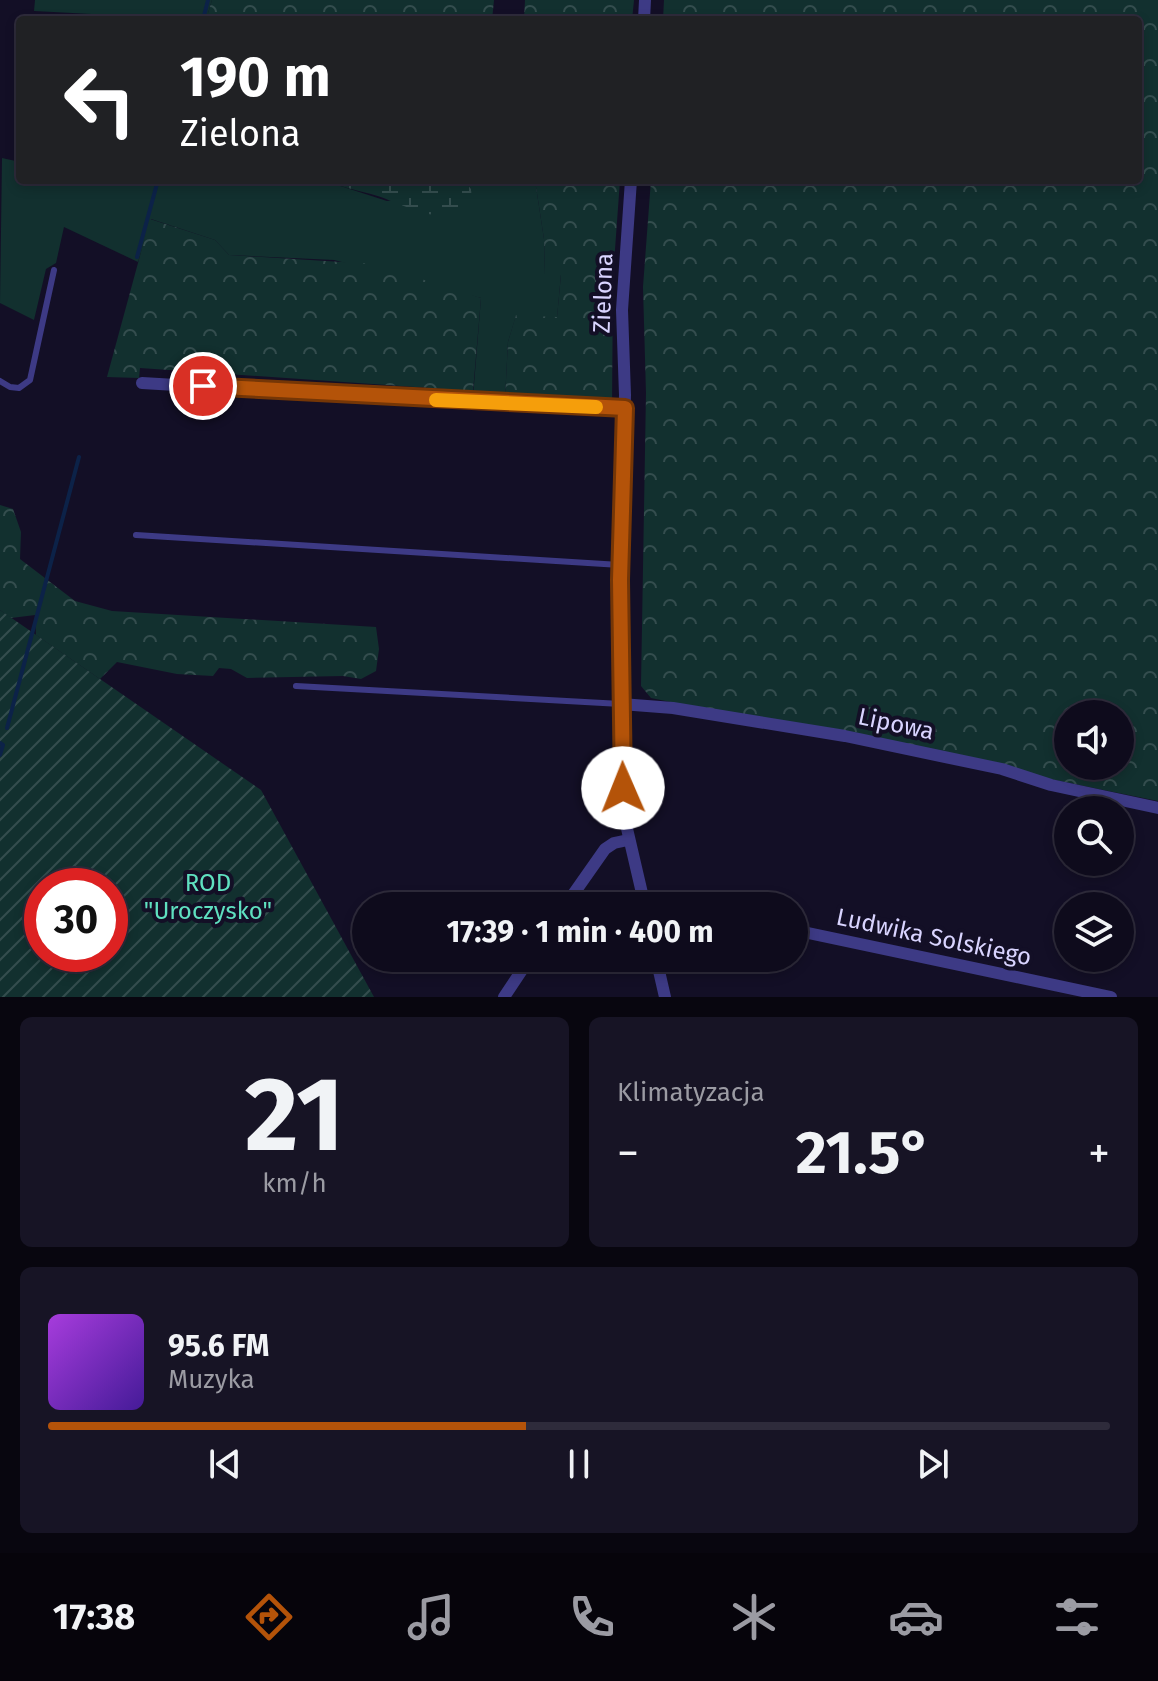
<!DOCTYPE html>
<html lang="pl">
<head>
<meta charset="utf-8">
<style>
  body { margin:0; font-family:"Fira Sans",sans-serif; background:#171425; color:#f1f3f6; height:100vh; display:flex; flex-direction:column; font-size:30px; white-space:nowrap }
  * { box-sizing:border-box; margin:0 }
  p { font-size:26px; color:#9b9ba3 }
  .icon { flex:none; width:44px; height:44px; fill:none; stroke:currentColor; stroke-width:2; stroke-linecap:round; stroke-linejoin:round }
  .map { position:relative; height:997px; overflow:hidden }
  .panel { display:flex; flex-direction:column; gap:20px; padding:20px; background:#08060f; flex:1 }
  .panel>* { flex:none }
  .hud { position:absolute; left:16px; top:16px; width:1126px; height:168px; border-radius:8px; box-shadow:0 4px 12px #0003,0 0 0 2px #2e2b3b; background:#202124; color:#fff; overflow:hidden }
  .controls { position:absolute; left:1054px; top:700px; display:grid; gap:16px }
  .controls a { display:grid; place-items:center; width:80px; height:80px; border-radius:50%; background:#0e0b1c; box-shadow:0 4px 12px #0003,0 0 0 2px #2e2b3b; font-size:40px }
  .speed { position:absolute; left:24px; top:868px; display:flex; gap:16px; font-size:40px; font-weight:700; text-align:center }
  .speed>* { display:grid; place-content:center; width:104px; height:104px; border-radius:50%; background:#0e0b1c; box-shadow:0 4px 12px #0003,0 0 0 2px #2e2b3b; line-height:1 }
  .speed .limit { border:12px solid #d22; background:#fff; color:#111 }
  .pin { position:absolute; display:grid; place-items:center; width:68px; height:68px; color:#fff; margin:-34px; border:4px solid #fff; border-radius:50%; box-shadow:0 2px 8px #0007 }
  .me { position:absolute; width:88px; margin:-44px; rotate:359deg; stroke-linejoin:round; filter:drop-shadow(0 0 6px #0008) }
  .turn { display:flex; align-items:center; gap:28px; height:168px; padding:0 32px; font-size:36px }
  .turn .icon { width:104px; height:104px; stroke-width:2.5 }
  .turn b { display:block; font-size:56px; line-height:68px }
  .big { font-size:60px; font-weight:700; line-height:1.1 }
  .panel .tile { flex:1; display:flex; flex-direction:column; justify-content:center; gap:12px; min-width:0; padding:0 28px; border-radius:12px; background:#171425 }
  .panel .dial { align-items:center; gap:0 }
  .dial b { font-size:104px; line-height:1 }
  .song { display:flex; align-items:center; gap:24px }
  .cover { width:96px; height:96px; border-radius:12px; background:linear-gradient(135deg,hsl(280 70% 55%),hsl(260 70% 35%)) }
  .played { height:8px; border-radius:4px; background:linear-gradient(90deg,#b45309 45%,#2e2b3b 45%) }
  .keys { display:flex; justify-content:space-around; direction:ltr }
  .heat { display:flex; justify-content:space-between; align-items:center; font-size:44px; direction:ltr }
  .panel .tiles { flex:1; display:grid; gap:20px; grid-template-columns:1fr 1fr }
  .tile:last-child { grid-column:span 2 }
  .trip { position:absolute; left:352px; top:892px; width:456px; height:80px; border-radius:40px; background:#0e0b1c; box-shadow:0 4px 12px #0003,0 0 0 2px #2e2b3b; font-weight:700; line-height:80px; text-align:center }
  .dock { display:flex; height:128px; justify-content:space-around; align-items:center; background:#06040b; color:#9b9ba3 }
  .dock .icon { width:56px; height:56px }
  .dock .on { color:#b45309 }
  .dock b { font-size:36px; color:#f1f3f6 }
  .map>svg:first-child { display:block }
  .green { fill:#12302f }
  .forest { fill:url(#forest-crowns); fill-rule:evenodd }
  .wetland { fill:url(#wetland-marsh) }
  .garden { fill:url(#garden-furrows); fill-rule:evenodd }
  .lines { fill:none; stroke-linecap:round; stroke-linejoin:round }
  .stream { stroke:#0c2248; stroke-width:4 }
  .lane { stroke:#3d3a85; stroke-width:6 }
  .street { stroke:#3d3a85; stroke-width:12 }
  .route-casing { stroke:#753606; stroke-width:20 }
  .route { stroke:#b45309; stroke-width:14 }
  .slow { stroke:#f59e0b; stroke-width:14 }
  .labels { text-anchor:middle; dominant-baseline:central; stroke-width:8; stroke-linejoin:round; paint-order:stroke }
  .street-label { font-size:24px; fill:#d9d4ff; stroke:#130f26 }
  .park-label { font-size:24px; fill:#5fe0c0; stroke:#130f26 }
</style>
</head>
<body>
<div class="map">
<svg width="1158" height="997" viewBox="0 0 1158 997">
  <defs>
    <pattern id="forest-crowns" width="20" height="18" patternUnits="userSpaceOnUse" patternTransform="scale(2)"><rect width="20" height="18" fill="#12302f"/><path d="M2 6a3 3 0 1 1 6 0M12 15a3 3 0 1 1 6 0" fill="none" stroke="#344d4e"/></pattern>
    <pattern id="wetland-marsh" width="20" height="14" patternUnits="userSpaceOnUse" patternTransform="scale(2)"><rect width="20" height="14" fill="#12302f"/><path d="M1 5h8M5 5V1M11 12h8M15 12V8" fill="none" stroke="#344d4e"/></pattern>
    <pattern id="garden-furrows" width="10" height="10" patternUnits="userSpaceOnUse" patternTransform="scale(2)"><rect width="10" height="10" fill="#12302f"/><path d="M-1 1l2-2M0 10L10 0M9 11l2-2" fill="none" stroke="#344d4e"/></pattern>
  </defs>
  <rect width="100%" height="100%" fill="#130f26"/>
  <g class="green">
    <polygon points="35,0 212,0 206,20 34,11"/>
    <polygon points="2,158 20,162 20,180 322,180 387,201 471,189 464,180 535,180 544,239 545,274 561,274 557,318 516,316 508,342 505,399 473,397 481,298 334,260 229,255 215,240 151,219 138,262 64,227 56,263 46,269 34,320 0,303"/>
  </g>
  <g class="forest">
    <polygon points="212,0 494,0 492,20 206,20"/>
    <polygon points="525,0 634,0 632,20 524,20"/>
    <path d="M664,0H1158V801L651,698L641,686L646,393L643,287L651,180H1138V20H663ZM1068,714H1120V766H1068Z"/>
    <polygon points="535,180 620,180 613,277 612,405 505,399 508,342 516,315 557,317 561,275 545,275 544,239"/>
    <polygon points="150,219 215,240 229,255 374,264 481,298 473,391 140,368 139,378 107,377"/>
    <polygon points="0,505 13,509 21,532 20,559 75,601 112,611 376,627 379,649 376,671 361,679 343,676 247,678 231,669 219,668 213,676 177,674 117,662 100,679 36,635 35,615 11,618 0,610"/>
  </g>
  <path class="wetland" d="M322,180H464L471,189L472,202C444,233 403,202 371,194C355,190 339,186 322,180Z"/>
  <path class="garden" d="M0,610L261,790L374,997H0ZM42,886H110V954H42Z"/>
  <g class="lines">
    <g class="stream">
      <polyline points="203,20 208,0"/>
      <polyline points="137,257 158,180"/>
      <polyline points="7,728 79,457"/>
      <polyline points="0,743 3,745 0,755"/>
    </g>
    <g class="lane">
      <polyline points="0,381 10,387 19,388 30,380 54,270"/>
      <polyline points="136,535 620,565"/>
      <polyline points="296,686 621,704"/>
    </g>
    <g class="street">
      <polyline points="644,20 645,0"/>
      <polyline points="631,180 622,310 625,395 620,580 621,704 625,820 645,906"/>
      <polyline points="142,383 480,403 625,408"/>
      <polyline points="621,704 673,708 845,736 1002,769 1051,785 1158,808"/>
      <polyline points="565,906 605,849 614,843 628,840"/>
      <polyline points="794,930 1111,997"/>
      <polyline points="656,958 665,997"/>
      <polyline points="504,997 530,958"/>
    </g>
  </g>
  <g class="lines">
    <g class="route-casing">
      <polyline id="route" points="203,386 625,408 620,580 623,788"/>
    </g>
    <use href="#route" class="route"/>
    <polyline class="slow" points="436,400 596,407"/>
  </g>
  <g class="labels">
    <g class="street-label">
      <text transform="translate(603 293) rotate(-88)">Zielona</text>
      <text transform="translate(896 724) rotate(12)">Lipowa</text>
      <text transform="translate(934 937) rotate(12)">Ludwika Solskiego</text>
    </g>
    <g class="park-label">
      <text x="208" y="883">ROD<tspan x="208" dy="28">"Uroczysko"</tspan></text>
    </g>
  </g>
</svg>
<div class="controls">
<a><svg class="icon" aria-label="sound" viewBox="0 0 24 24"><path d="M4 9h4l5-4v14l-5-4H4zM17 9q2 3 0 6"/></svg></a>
<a><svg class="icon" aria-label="search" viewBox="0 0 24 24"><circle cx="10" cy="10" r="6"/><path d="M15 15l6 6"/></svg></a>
<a><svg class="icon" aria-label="layers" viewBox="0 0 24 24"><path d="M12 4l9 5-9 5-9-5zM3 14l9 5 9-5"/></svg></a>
</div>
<div class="speed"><div class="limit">30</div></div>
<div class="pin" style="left:203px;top:386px;background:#d93025"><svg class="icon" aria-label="arrive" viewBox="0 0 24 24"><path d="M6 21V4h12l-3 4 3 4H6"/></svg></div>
<svg class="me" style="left:623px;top:788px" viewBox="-20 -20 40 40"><circle r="19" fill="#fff"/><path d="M0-13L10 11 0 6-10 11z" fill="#b45309"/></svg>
<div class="trip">17:39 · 1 min · 400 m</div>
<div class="hud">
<div class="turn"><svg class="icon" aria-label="left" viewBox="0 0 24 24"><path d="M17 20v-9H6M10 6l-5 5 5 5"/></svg><div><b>190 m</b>Zielona</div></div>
</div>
</div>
<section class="panel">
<div class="tiles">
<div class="tile dial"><b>21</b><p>km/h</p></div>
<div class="tile"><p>Klimatyzacja</p>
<div class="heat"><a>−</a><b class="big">21.5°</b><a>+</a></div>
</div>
<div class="tile">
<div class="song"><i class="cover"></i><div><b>95.6 FM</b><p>Muzyka</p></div></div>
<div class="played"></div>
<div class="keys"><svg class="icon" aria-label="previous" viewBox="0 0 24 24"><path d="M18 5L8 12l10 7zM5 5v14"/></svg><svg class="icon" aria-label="pause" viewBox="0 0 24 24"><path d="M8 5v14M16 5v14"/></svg><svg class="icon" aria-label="next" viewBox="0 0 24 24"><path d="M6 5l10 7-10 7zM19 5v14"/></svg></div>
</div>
</div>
</section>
<nav class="dock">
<b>17:38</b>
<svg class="icon on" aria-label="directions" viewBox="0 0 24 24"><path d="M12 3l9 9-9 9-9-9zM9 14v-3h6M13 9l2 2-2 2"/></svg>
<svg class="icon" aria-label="music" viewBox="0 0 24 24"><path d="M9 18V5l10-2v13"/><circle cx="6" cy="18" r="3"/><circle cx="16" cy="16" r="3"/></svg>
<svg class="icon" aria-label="phone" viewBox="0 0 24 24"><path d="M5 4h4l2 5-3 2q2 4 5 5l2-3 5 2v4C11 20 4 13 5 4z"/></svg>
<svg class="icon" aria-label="climate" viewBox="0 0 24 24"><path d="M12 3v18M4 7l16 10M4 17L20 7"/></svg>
<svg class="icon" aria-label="car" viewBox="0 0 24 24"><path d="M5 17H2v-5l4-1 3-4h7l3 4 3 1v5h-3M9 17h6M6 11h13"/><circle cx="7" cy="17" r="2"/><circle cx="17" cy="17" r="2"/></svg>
<svg class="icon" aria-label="filters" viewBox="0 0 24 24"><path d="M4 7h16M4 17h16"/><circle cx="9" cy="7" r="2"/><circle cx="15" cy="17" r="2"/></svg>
</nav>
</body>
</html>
